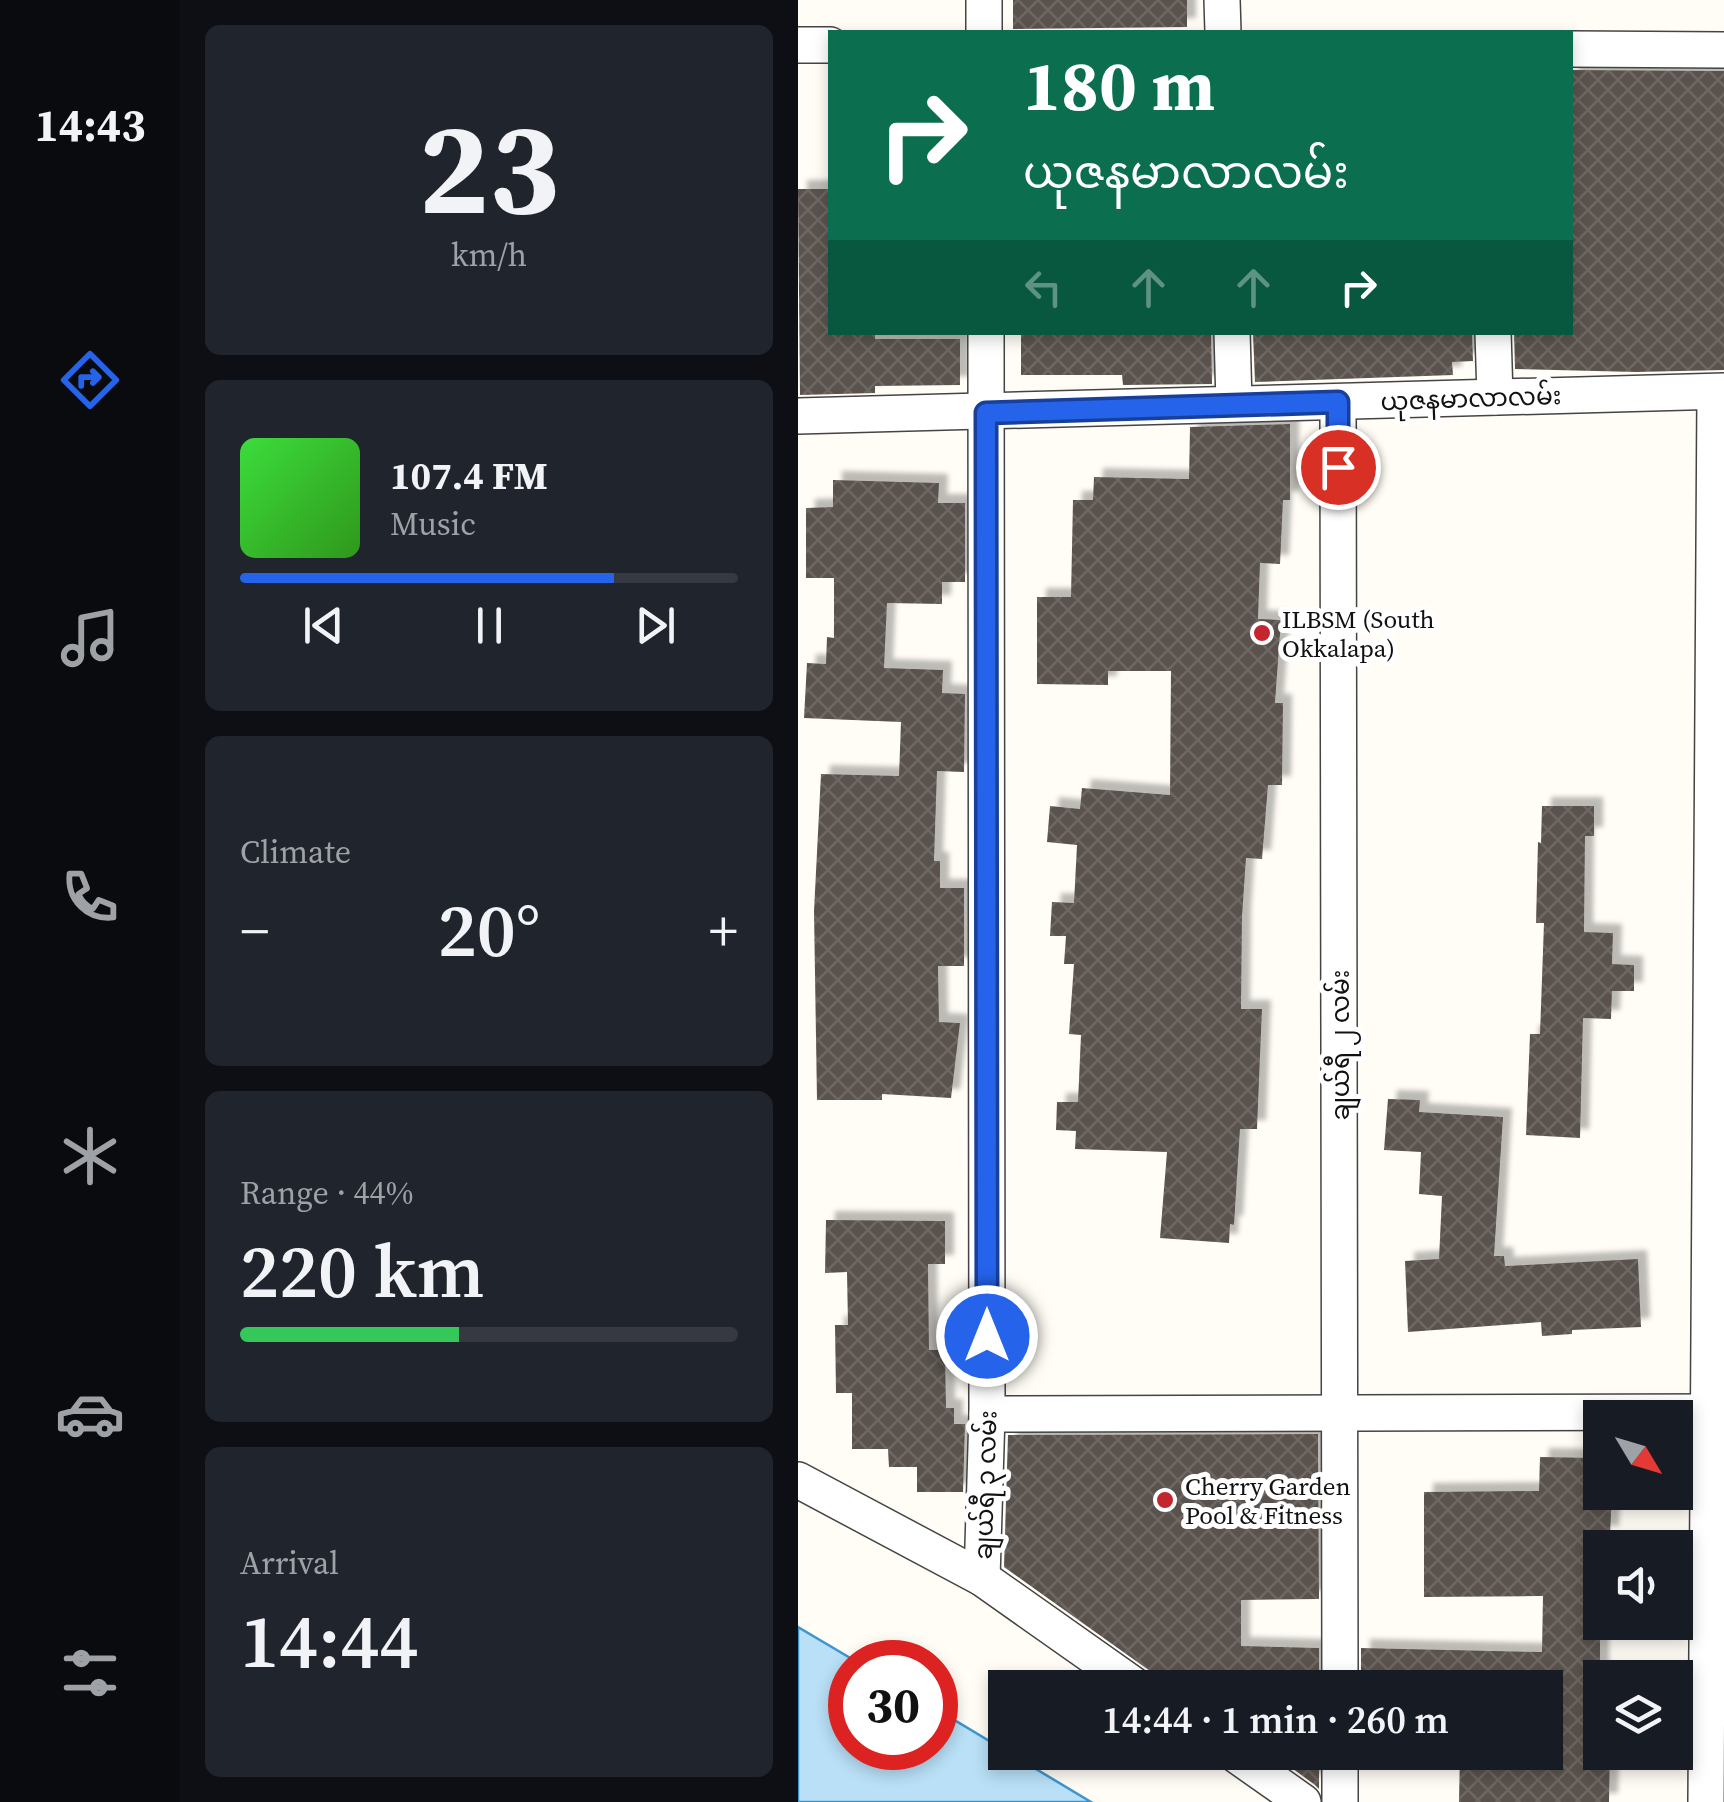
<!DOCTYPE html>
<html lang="en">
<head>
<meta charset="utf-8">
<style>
  body { margin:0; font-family:"Source Serif 4","Noto Sans Myanmar",serif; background:#20242c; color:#f1f3f6; height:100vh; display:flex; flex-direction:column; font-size:38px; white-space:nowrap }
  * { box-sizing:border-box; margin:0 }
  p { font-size:32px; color:#9ea1a6 }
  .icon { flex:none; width:55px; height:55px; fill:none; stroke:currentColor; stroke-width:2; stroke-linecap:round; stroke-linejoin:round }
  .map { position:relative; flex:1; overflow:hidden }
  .sheet { display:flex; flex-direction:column; gap:25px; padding:25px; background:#0d0f14; width:618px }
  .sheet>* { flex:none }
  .guide { position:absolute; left:30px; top:30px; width:745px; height:305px; border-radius:0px; box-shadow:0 5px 15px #0003; background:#0b6e4f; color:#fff; overflow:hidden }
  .needle { width:65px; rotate:128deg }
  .fabs { position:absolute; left:785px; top:1400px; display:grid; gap:20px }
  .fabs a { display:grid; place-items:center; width:110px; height:110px; border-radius:0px; background:#171b24; box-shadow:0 5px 15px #0003; font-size:50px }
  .speed { position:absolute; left:30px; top:1640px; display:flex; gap:20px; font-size:50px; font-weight:700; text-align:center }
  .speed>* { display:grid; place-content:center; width:130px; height:130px; border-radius:50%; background:#171b24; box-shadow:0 5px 15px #0003; line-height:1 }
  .speed .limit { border:15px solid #d22; background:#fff; color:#111 }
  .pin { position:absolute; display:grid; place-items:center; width:85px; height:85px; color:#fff; margin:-42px; border:5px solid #fff; border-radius:50%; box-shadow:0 2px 10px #0007 }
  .me { position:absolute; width:110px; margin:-55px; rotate:0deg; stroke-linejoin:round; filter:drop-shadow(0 0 8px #0008) }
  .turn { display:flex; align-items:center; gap:35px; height:210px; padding:0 30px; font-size:45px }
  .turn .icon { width:130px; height:130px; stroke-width:2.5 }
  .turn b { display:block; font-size:70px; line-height:85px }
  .lanes { display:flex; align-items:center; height:95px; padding:0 30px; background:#0003; justify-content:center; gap:50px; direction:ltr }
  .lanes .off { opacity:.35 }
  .big { font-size:75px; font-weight:600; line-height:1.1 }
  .sheet .widget { flex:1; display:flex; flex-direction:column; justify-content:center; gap:15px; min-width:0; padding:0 35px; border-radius:15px; background:#20242c }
  .sheet .dial { align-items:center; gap:0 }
  .dial b { font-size:130px; line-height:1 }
  .song { display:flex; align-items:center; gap:30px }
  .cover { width:120px; height:120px; border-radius:15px; background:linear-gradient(135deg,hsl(120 70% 55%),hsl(110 70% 35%)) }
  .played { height:10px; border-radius:5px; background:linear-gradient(90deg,#2563eb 75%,#363941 75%) }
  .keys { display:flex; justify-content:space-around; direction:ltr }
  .heat { display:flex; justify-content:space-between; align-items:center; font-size:55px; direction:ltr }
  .charge { height:15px; border-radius:8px; background:linear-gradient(90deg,#34c759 44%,#363941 0) }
  .trip { position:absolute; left:190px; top:1670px; width:575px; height:100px; border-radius:0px; background:#171b24; box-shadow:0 5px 15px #0003; font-weight:600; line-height:100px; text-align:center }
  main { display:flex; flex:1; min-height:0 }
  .tab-bar { display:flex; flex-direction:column; width:180px; justify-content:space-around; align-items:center; background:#090b0e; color:#9ea1a6 }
  .tab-bar .icon { width:70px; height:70px }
  .tab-bar .active { color:#2563eb }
  .tab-bar b { font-size:45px; color:#f1f3f6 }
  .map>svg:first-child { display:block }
  .water { fill:#b9e0f7; stroke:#3f96cf; stroke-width:2.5 }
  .building { fill:url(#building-cross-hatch); filter:url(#shadow) }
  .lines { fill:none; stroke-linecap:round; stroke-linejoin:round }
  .minor-casing { stroke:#444; stroke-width:38 }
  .minor { stroke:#fff; stroke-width:35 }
  .route-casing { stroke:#184099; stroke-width:25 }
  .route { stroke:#2563eb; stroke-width:18 }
  .poi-dot { fill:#c4262e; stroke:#fff; stroke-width:4 }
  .labels { text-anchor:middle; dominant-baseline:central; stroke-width:10; stroke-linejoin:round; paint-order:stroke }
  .street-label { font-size:25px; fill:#111; stroke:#fff }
  .poi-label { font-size:25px; fill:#111; stroke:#fff; text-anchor:start }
</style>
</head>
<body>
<main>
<nav class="tab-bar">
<b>14:43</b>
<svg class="icon active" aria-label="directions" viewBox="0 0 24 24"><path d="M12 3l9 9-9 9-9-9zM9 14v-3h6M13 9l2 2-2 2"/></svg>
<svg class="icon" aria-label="music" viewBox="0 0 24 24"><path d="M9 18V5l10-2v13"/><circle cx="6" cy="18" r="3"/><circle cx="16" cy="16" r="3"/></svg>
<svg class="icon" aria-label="phone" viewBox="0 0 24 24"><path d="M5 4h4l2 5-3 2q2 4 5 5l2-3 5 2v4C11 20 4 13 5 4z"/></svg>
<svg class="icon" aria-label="climate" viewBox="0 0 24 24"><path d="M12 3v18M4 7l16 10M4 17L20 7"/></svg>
<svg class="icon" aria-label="car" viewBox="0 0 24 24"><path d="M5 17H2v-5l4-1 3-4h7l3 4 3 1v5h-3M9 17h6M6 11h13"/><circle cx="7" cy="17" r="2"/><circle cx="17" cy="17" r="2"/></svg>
<svg class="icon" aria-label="filters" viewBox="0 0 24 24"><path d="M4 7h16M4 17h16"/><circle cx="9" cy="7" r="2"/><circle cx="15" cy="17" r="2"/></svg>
</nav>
<section class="sheet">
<div class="widget dial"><b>23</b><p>km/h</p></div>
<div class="widget">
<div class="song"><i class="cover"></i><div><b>107.4 FM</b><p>Music</p></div></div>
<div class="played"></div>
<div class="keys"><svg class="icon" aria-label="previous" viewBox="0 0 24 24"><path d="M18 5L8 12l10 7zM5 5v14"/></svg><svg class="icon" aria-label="pause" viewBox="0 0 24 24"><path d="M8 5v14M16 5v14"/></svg><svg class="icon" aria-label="next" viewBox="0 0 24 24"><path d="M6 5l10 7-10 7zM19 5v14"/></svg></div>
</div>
<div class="widget"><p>Climate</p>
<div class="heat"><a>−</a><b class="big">20°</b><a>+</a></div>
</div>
<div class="widget"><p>Range · 44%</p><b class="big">220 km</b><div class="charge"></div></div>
<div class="widget"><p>Arrival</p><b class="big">14:44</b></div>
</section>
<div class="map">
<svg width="927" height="1802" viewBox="0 0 927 1802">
  <defs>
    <pattern id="building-cross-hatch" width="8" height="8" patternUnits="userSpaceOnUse" patternTransform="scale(2.5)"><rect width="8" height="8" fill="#5a524d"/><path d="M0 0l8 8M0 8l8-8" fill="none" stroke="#6d6662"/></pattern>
    <filter id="shadow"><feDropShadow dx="9" dy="-9" stdDeviation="2.5" flood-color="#0004"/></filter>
  </defs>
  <rect width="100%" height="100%" fill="#fffdf5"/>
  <polygon class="water" points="0,1627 59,1662 52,1662 52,1748 138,1748 138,1709 293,1802 0,1802"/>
  <g class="building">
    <polygon points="215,0 389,0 389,27 215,29"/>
    <polygon points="772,70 927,71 927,370 838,372 717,369 716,332 772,332"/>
    <polygon points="0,189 32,189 32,332 77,332 77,339 162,339 162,385 77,386 77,393 2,395"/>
    <polygon points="223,332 413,333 414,384 325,385 324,375 223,375"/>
    <polygon points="674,332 675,361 654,362 655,375 457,382 455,333"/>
    <polygon points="492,424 492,500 485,500 482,564 462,563 460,619 483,620 477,703 485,703 484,785 470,785 464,859 448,858 444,917 443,1009 464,1009 459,1129 442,1129 436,1225 432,1224 431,1243 362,1238 369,1152 277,1149 278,1131 258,1130 259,1102 280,1102 283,1035 271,1034 276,964 266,964 268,936 252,936 254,902 276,903 279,845 249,842 252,806 282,809 284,788 372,795 373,671 310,671 310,685 239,684 239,597 273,597 275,500 295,500 296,477 391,479 392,427"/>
    <polygon points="35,480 141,483 140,503 167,503 167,582 144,582 144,604 89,603 86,668 145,670 144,693 167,694 166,772 139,771 136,861 142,861 142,888 166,888 166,966 140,966 141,1022 162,1023 153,1098 84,1094 84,1100 19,1100 16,911 23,774 101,776 103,722 6,718 9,663 28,664 29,637 36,638 36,578 8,578 8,508 35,507"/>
    <polygon points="744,806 796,806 796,836 787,836 786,932 815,933 814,964 836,965 836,991 814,991 813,1019 785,1018 782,1138 728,1135 732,1034 742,1034 746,923 738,923 740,842 743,843"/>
    <polygon points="590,1099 622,1100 621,1112 705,1117 696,1256 706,1256 707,1266 840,1259 843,1327 774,1330 774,1334 744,1336 743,1322 610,1332 607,1261 641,1259 644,1196 621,1194 623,1152 586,1150"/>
    <polygon points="28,1220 147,1221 147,1264 130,1264 131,1350 147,1350 148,1408 156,1408 156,1424 167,1424 165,1492 119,1492 119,1467 91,1467 90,1449 54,1449 54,1393 38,1393 37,1325 50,1325 49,1272 27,1273"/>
    <polygon points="520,1434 521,1599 443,1600 443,1646 521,1648 521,1688 361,1688 352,1671 206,1567 210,1435"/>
    <polygon points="742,1457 802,1458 802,1492 814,1492 812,1535 802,1534 802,1752 812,1752 811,1802 661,1802 662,1752 748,1752 748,1688 563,1684 563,1648 744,1652 745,1596 626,1597 626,1492 741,1491"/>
    <polygon points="472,1752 521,1752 521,1789 517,1785"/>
  </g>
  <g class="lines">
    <g class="minor-casing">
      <g id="minor">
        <polyline points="424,0 425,32"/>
        <polyline points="186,32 186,0"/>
        <polyline points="0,45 32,45"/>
        <polyline points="772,49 927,50"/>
        <polyline points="434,332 436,403"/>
        <polyline points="695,332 697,397"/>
        <polyline points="540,402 542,1688"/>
        <polyline points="0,416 927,391"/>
        <polyline points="189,1414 927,1412"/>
        <polyline points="0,1480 184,1578 340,1688"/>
        <polyline points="184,1578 189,1414 188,332"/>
        <polyline points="434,1752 505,1802"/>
        <polyline points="542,1802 542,1752"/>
        <polyline points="908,1802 917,392"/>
      </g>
    </g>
    <use href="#minor" class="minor"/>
  </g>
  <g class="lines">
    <g class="route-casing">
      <polyline id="route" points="189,1336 188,413 540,402 540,467"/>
    </g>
    <use href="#route" class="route"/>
  </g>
  <g class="poi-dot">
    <circle cx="464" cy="633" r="10"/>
    <circle cx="367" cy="1500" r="10"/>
  </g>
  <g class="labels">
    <g class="street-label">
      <text transform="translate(673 398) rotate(-2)">ယုဇနမာလာလမ်း</text>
      <text transform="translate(542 1045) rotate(-90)">ချယ်ရီ ၂ လမ်း</text>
      <text transform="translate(187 1485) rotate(-88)">ချယ်ရီ ၃ လမ်း</text>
    </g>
    <g class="poi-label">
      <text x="484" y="619">ILBSM (South<tspan x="484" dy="29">Okkalapa)</tspan></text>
      <text x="387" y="1486">Cherry Garden<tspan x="387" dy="29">Pool &amp; Fitness</tspan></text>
    </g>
  </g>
</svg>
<div class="fabs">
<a><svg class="needle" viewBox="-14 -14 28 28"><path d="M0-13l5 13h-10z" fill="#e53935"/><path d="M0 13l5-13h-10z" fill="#9ea1a6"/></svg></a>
<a><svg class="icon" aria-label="sound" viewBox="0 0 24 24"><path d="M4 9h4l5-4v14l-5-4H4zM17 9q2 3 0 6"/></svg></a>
<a><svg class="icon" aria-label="layers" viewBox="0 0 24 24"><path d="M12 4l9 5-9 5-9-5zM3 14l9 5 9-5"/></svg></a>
</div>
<div class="speed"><div class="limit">30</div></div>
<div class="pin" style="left:540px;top:467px;background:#d93025"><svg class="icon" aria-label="arrive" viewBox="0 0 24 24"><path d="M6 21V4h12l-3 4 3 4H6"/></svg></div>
<svg class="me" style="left:189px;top:1336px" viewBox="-20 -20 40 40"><circle r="17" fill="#2563eb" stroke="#fff" stroke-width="3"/><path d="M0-11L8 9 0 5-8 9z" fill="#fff"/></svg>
<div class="trip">14:44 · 1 min · 260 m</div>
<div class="guide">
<div class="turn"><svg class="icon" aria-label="right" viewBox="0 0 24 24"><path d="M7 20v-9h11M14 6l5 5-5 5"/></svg><div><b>180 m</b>ယုဇနမာလာလမ်း</div></div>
<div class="lanes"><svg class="icon off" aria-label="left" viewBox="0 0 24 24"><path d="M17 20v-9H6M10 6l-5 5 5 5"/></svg><svg class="icon off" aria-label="ahead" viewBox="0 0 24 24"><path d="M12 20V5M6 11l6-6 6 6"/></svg><svg class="icon off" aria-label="ahead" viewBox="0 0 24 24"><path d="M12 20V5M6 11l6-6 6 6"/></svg><svg class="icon" aria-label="right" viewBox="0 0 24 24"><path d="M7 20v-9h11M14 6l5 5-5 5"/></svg></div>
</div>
</div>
</main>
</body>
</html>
